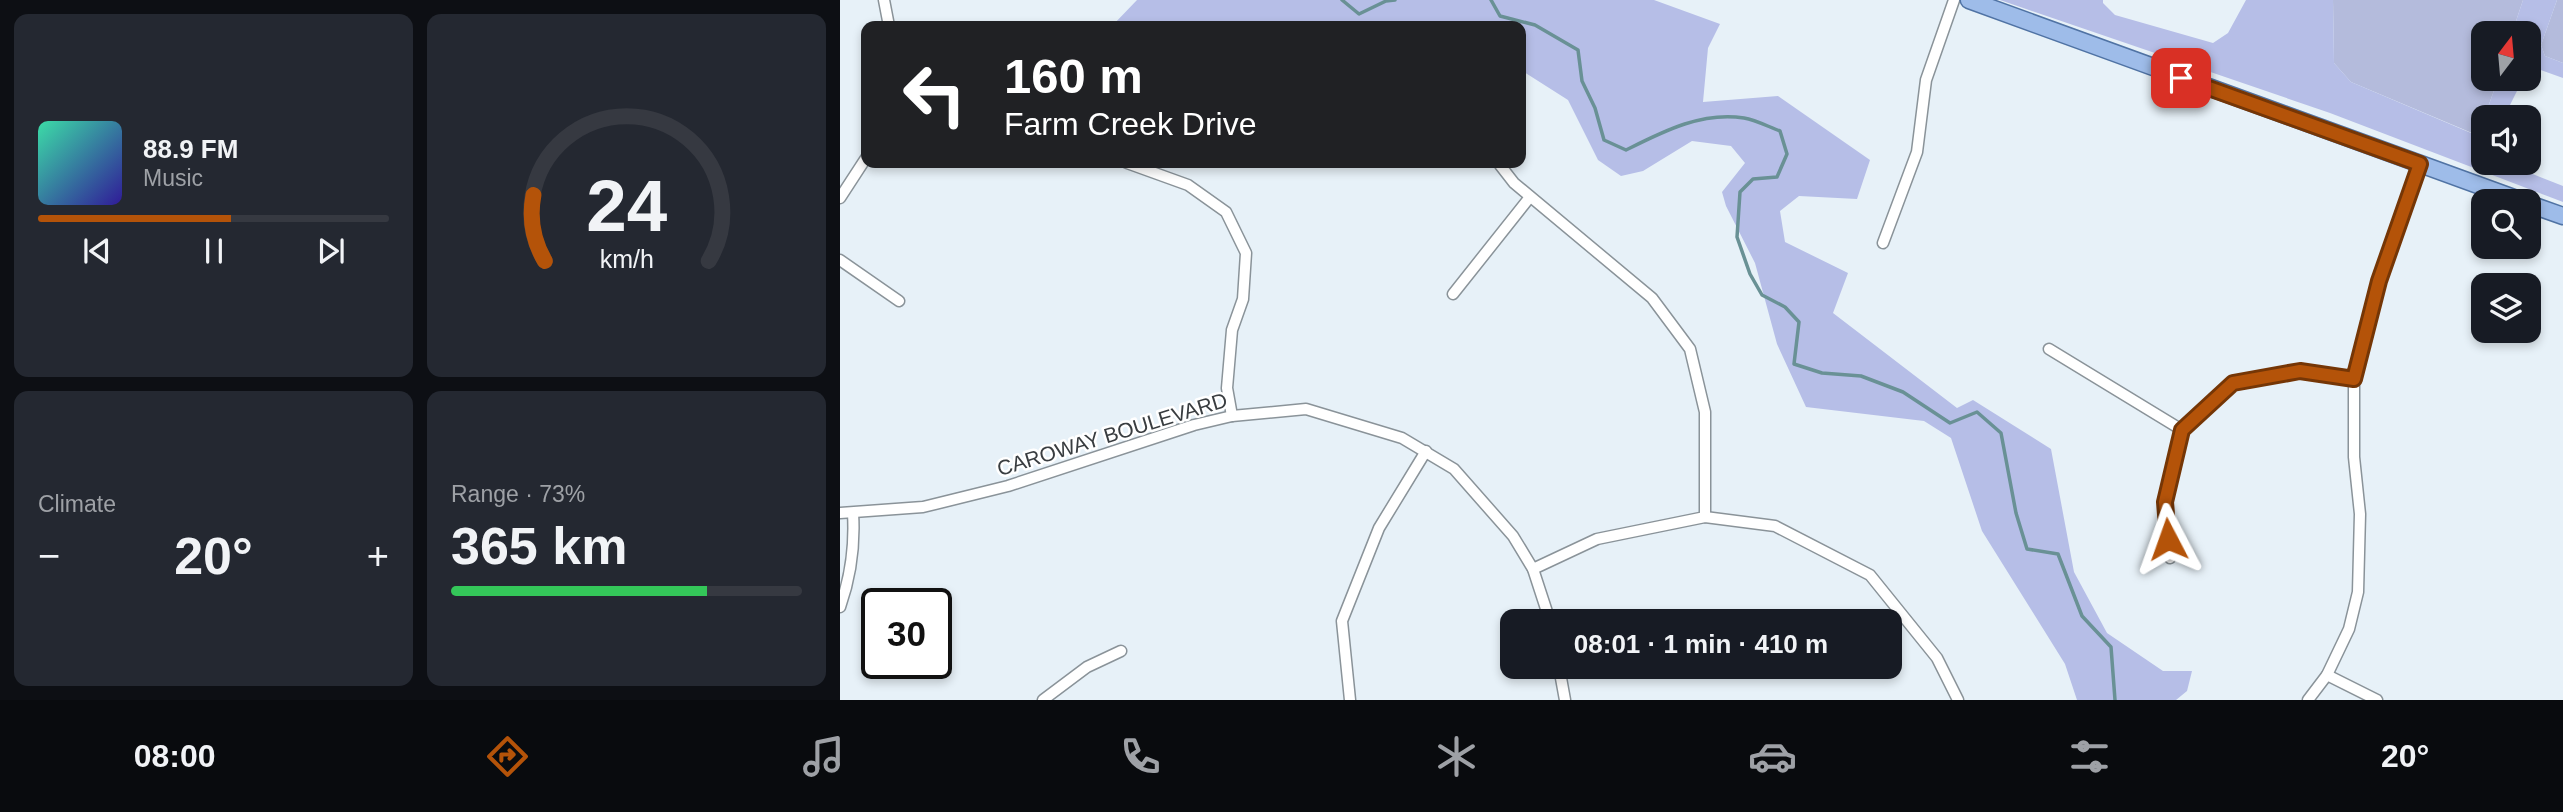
<!DOCTYPE html>
<html lang="en">
<head>
<meta charset="utf-8">
<style>
  body { margin:0; font-family:Arial,sans-serif; background:#242831; color:#f1f3f6; height:100vh; display:flex; flex-direction:column; font-size:26px; white-space:nowrap }
  * { box-sizing:border-box; margin:0 }
  p { font-size:23px; color:#9ea1a6 }
  .icon { flex:none; width:38px; height:38px; fill:none; stroke:currentColor; stroke-width:2; stroke-linecap:round; stroke-linejoin:round }
  .map { position:relative; flex:1; overflow:hidden }
  .sheet { display:flex; flex-direction:column; gap:14px; padding:14px; background:#0d0f14; width:840px }
  .sheet>* { flex:none }
  .hud { position:absolute; left:21px; top:21px; width:665px; height:147px; border-radius:14px; box-shadow:0 4px 10px #0003; background:#202124; color:#fff; overflow:hidden }
  .needle { width:46px; rotate:16deg }
  .controls { position:absolute; left:1631px; top:21px; display:grid; gap:14px }
  .controls a { display:grid; place-items:center; width:70px; height:70px; border-radius:14px; background:#171b24; box-shadow:0 4px 10px #0003; font-size:35px }
  .speed { position:absolute; left:21px; top:588px; display:flex; gap:14px; font-size:35px; font-weight:700; text-align:center }
  .speed>* { display:grid; place-content:center; width:91px; height:91px; border-radius:50%; background:#171b24; box-shadow:0 4px 10px #0003; line-height:1 }
  .speed .limit { border:4px solid #111; border-radius:10px; background:#fff; color:#111 }
  .pin { position:absolute; display:grid; place-items:center; width:60px; height:60px; color:#fff; margin:-30px; border-radius:14px; box-shadow:0 4px 10px #0006 }
  .me { position:absolute; width:77px; margin:-38px; rotate:356deg; stroke-linejoin:round; filter:drop-shadow(0 0 5px #0008) }
  .turn { display:flex; align-items:center; gap:24px; height:147px; padding:0 28px; font-size:32px }
  .turn .icon { width:91px; height:91px; stroke-width:2.5 }
  .turn b { display:block; font-size:49px; line-height:60px }
  .big { font-size:52px; font-weight:600; line-height:1.1 }
  .sheet .tile { flex:1; display:flex; flex-direction:column; justify-content:center; gap:10px; min-width:0; padding:0 24px; border-radius:14px; background:#242831 }
  .sheet .dial { align-items:center; gap:0 }
  .dial svg { height:182px; overflow:visible; fill:none; stroke:#363941; stroke-width:7; stroke-linecap:round; text-anchor:middle }
  .dial text { fill:#f1f3f6; stroke:none }
  .song { display:flex; align-items:center; gap:21px }
  .cover { width:84px; height:84px; border-radius:10px; background:linear-gradient(135deg,hsl(160 70% 55%),hsl(250 70% 35%)) }
  .played { height:7px; border-radius:4px; background:linear-gradient(90deg,#b45309 55%,#363941 55%) }
  .keys { display:flex; justify-content:space-around; direction:ltr }
  .heat { display:flex; justify-content:space-between; align-items:center; font-size:38px; direction:ltr }
  .charge { height:10px; border-radius:5px; background:linear-gradient(90deg,#34c759 73%,#363941 0) }
  .sheet .tiles { flex:1; display:grid; gap:14px; grid-template-columns:repeat(2,1fr) }
  .trip { position:absolute; left:660px; top:609px; width:402px; height:70px; border-radius:14px; background:#171b24; box-shadow:0 4px 10px #0003; font-weight:600; line-height:70px; text-align:center }
  .tab-bar { display:flex; height:112px; justify-content:space-around; align-items:center; background:#090b0e; color:#9ea1a6 }
  .tab-bar .icon { width:49px; height:49px }
  .tab-bar .active { color:#b45309 }
  .tab-bar b { font-size:32px; color:#f1f3f6 }
  main { display:flex; flex:1; min-height:0 }
  .map>svg:first-child { display:block }
  .green { fill:#b4bbdc }
  .forest { fill:#b6bee7 }
  .lines { fill:none; stroke-linecap:round; stroke-linejoin:round }
  .stream { stroke:#699195; stroke-width:3.5 }
  .street-casing { stroke:#8a9399; stroke-width:13 }
  .primary-casing { stroke:#5073a4; stroke-width:19 }
  .street { stroke:#fff; stroke-width:10 }
  .primary { stroke:#9ebce9; stroke-width:16 }
  .route-casing { stroke:#753606; stroke-width:18 }
  .route { stroke:#b45309; stroke-width:12 }
  .labels { text-anchor:middle; dominant-baseline:central; stroke-width:5; stroke-linejoin:round; paint-order:stroke }
  .street-label { font-size:21px; fill:#393d40; stroke:#fff }
</style>
</head>
<body>
<main>
<section class="sheet">
<div class="tiles">
<div class="tile">
<div class="song"><i class="cover"></i><div><b>88.9 FM</b><p>Music</p></div></div>
<div class="played"></div>
<div class="keys"><svg class="icon" aria-label="previous" viewBox="0 0 24 24"><path d="M18 5L8 12l10 7zM5 5v14"/></svg><svg class="icon" aria-label="pause" viewBox="0 0 24 24"><path d="M8 5v14M16 5v14"/></svg><svg class="icon" aria-label="next" viewBox="0 0 24 24"><path d="M6 5l10 7-10 7zM19 5v14"/></svg></div>
</div>
<div class="tile dial"><svg viewBox="0 0 100 80">
<path d="M14 69A42 42 0 1 1 86 69"/>
<path d="M14 69A42 42 0 0 1 9 40" stroke="#b45309"/>
<text x="50" y="56" font-size="32" font-weight="700">24</text>
<text x="50" y="72" font-size="11">km/h</text>
</svg></div>
<div class="tile"><p>Climate</p>
<div class="heat"><a>−</a><b class="big">20°</b><a>+</a></div>
</div>
<div class="tile"><p>Range · 73%</p><b class="big">365 km</b><div class="charge"></div></div>
</div>
</section>
<div class="map">
<svg width="1723" height="700" viewBox="0 0 1723 700">
  <rect width="100%" height="100%" fill="#e7f1f8"/>
  <g class="green">
    <polygon points="1493,0 1683,0 1672,33 1643,33 1643,79 1658,79 1647,110 1632,133 1511,82 1494,63"/>
    <polygon points="1717,0 1723,0 1723,63 1705,56 1701,45"/>
  </g>
  <g class="forest">
    <polygon points="297,0 814,0 880,24 868,48 863,102 938,96 1030,160 1017,199 959,196 940,211 945,242 1008,273 993,313 1117,408 1133,400 1211,449 1234,572 1267,633 1323,671 1352,671 1347,691 1336,700 1237,700 1225,664 1142,531 1111,438 1084,421 966,407 937,344 915,263 886,206 882,192 905,163 891,146 852,141 803,171 781,176 758,160 728,100 681,70 681,26 272,26"/>
    <polygon points="1160,0 1263,0 1263,3 1275,15 1373,43 1388,33 1406,0 1493,0 1494,63 1511,82 1631,133 1647,110 1658,79 1683,79 1664,117 1643,117 1643,163 1665,163 1723,186 1723,202 1490,113"/>
    <polygon points="1683,0 1717,0 1701,45 1705,56 1723,63 1723,78 1698,69 1689,70 1689,33 1672,33"/>
  </g>
  <g class="lines">
    <g class="stream">
      <polyline points="502,0 519,14 546,1 555,0"/>
      <path d="M651,0L660,16L695,25L738,50L742,81L755,108L764,140L786,150C822,132 862,111 904,118C916,120 929,127 940,131L947,154L937,177L913,179L900,192L897,237L910,274L922,295L945,307L959,322L954,364L982,373L1021,376L1063,392L1110,423L1137,412L1161,433L1176,513L1187,549L1218,554L1242,616L1271,647L1275,700"/>
    </g>
    <g class="street-casing">
      <g id="street">
        <polyline points="44,0 49,26"/>
        <polyline points="287,163 348,185 386,212 406,253 403,299 392,330 387,388 392,416"/>
        <polyline points="660,165 674,183 812,298 850,349 865,412 865,517"/>
        <polyline points="0,198 26,158"/>
        <polyline points="1043,243 1077,152 1086,80 1114,0"/>
        <polyline points="0,260 59,301"/>
        <polyline points="613,294 690,197"/>
        <polyline points="1209,349 1342,430"/>
        <polyline points="0,513 83,507 168,486 354,425 392,416 466,409 562,438 614,469 673,536 693,569 710,621"/>
        <polyline points="1330,558 1325,502 1342,430 1393,383 1460,371 1514,379"/>
        <polyline points="693,569 757,539 865,517 935,526 1030,575 1097,658 1118,700"/>
        <path d="M0,607C11,576 15,546 13,513"/>
        <polyline points="719,667 725,700"/>
        <polyline points="1487,675 1537,700"/>
        <polyline points="203,700 247,667 281,651"/>
        <polyline points="510,700 502,621 539,528 586,451"/>
        <polyline points="1468,700 1487,675 1509,629 1518,592 1520,514 1514,457 1514,379 1539,281 1580,164"/>
      </g>
    </g>
    <g class="primary-casing">
      <g id="primary">
        <polyline points="1129,0 1682,201"/>
        <polyline points="1689,204 1723,216"/>
      </g>
    </g>
    <use href="#street" class="street"/>
    <use href="#primary" class="primary"/>
  </g>
  <g class="lines">
    <g class="route-casing">
      <polyline id="route" points="1328,539 1325,502 1342,430 1393,383 1460,371 1514,379 1539,281 1580,164 1341,78"/>
    </g>
    <use href="#route" class="route"/>
  </g>
  <g class="labels">
    <g class="street-label">
      <text transform="translate(272 434) rotate(-17)">CAROWAY BOULEVARD</text>
    </g>
  </g>
</svg>
<div class="controls">
<a><svg class="needle" viewBox="-14 -14 28 28"><path d="M0-13l5 13h-10z" fill="#e53935"/><path d="M0 13l5-13h-10z" fill="#9ea1a6"/></svg></a>
<a><svg class="icon" aria-label="sound" viewBox="0 0 24 24"><path d="M4 9h4l5-4v14l-5-4H4zM17 9q2 3 0 6"/></svg></a>
<a><svg class="icon" aria-label="search" viewBox="0 0 24 24"><circle cx="10" cy="10" r="6"/><path d="M15 15l6 6"/></svg></a>
<a><svg class="icon" aria-label="layers" viewBox="0 0 24 24"><path d="M12 4l9 5-9 5-9-5zM3 14l9 5 9-5"/></svg></a>
</div>
<div class="speed"><div class="limit">30</div></div>
<div class="pin" style="left:1341px;top:78px;background:#d93025"><svg class="icon" aria-label="arrive" viewBox="0 0 24 24"><path d="M6 21V4h12l-3 4 3 4H6"/></svg></div>
<svg class="me" style="left:1328px;top:539px" viewBox="-20 -20 40 40"><path d="M0-17L14 15 0 8-14 15z" fill="#b45309" stroke="#fff" stroke-width="4"/></svg>
<div class="trip">08:01 · 1 min · 410 m</div>
<div class="hud">
<div class="turn"><svg class="icon" aria-label="left" viewBox="0 0 24 24"><path d="M17 20v-9H6M10 6l-5 5 5 5"/></svg><div><b>160 m</b>Farm Creek Drive</div></div>
</div>
</div>
</main>
<nav class="tab-bar">
<b>08:00</b>
<svg class="icon active" aria-label="directions" viewBox="0 0 24 24"><path d="M12 3l9 9-9 9-9-9zM9 14v-3h6M13 9l2 2-2 2"/></svg>
<svg class="icon" aria-label="music" viewBox="0 0 24 24"><path d="M9 18V5l10-2v13"/><circle cx="6" cy="18" r="3"/><circle cx="16" cy="16" r="3"/></svg>
<svg class="icon" aria-label="phone" viewBox="0 0 24 24"><path d="M5 4h4l2 5-3 2q2 4 5 5l2-3 5 2v4C11 20 4 13 5 4z"/></svg>
<svg class="icon" aria-label="climate" viewBox="0 0 24 24"><path d="M12 3v18M4 7l16 10M4 17L20 7"/></svg>
<svg class="icon" aria-label="car" viewBox="0 0 24 24"><path d="M5 17H2v-5l4-1 3-4h7l3 4 3 1v5h-3M9 17h6M6 11h13"/><circle cx="7" cy="17" r="2"/><circle cx="17" cy="17" r="2"/></svg>
<svg class="icon" aria-label="filters" viewBox="0 0 24 24"><path d="M4 7h16M4 17h16"/><circle cx="9" cy="7" r="2"/><circle cx="15" cy="17" r="2"/></svg>
<b>20°</b>
</nav>
</body>
</html>
